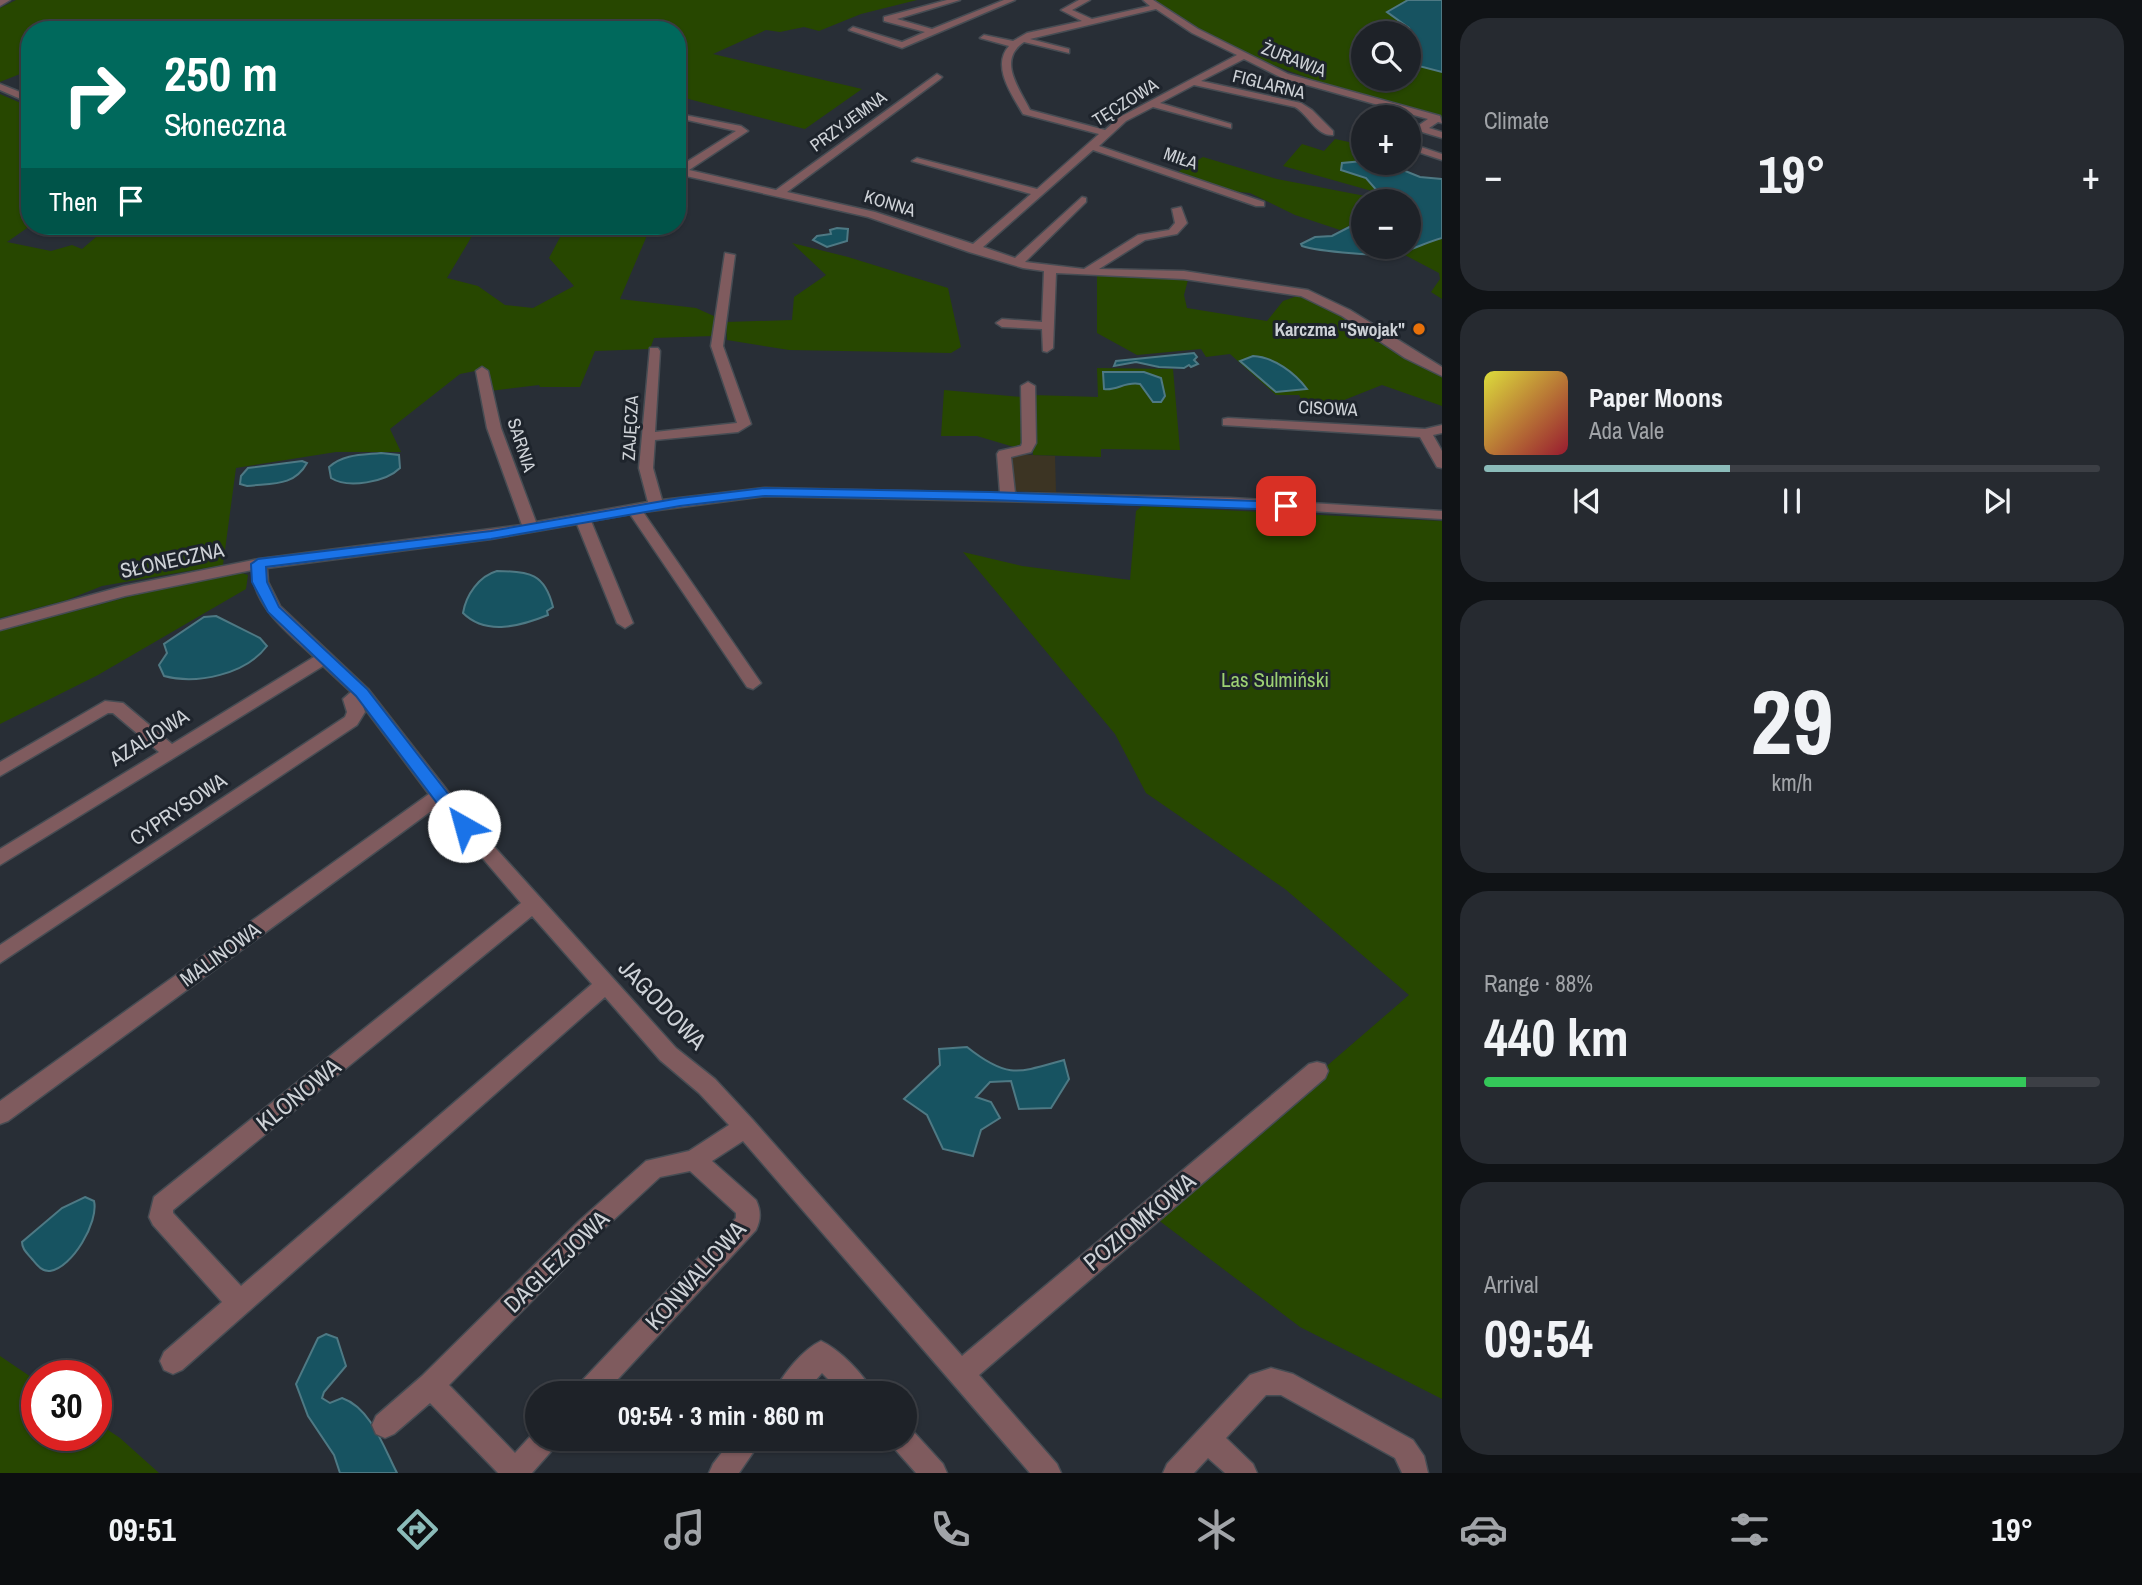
<!DOCTYPE html>
<html lang="en">
<head>
<meta charset="utf-8">
<style>
  body { margin:0; font-family:"Archivo Narrow",sans-serif; background:#262a30; color:#f1f3f6; height:100vh; display:flex; flex-direction:column; font-size:26px; white-space:nowrap }
  * { box-sizing:border-box; margin:0 }
  p { font-size:23px; color:#a1a4a8 }
  .icon { flex:none; width:38px; height:38px; fill:none; stroke:currentColor; stroke-width:2; stroke-linecap:round; stroke-linejoin:round }
  .map { position:relative; flex:1; overflow:hidden }
  .drawer { display:flex; flex-direction:column; gap:18px; padding:18px; background:#101316; width:700px }
  .drawer>* { flex:none }
  .top-card { position:absolute; left:21px; top:21px; width:665px; height:214px; border-radius:28px; box-shadow:0 2px 5px #0004,0 0 0 2px #3c3f45; background:#00695c; color:#fff; overflow:hidden }
  .fabs { position:absolute; left:1351px; top:21px; display:grid; gap:14px }
  .fabs a { display:grid; place-items:center; width:70px; height:70px; border-radius:50%; background:#1e2228; box-shadow:0 2px 5px #0004,0 0 0 2px #3c3f45; font-size:35px }
  .speed { position:absolute; left:21px; top:1360px; display:flex; gap:14px; font-size:35px; font-weight:700; text-align:center }
  .speed>* { display:grid; place-content:center; width:91px; height:91px; border-radius:50%; background:#1e2228; box-shadow:0 2px 5px #0004,0 0 0 2px #3c3f45; line-height:1 }
  .speed .limit { border:10px solid #d22; background:#fff; color:#111 }
  .pin { position:absolute; display:grid; place-items:center; width:60px; height:60px; color:#fff; margin:-30px; border-radius:14px; box-shadow:0 4px 10px #0006 }
  .me { position:absolute; width:77px; margin:-38px; rotate:322deg; stroke-linejoin:round; filter:drop-shadow(0 0 5px #0008) }
  .turn { display:flex; align-items:center; gap:24px; height:147px; padding:0 28px; font-size:32px }
  .turn .icon { width:91px; height:91px; stroke-width:2.5 }
  .turn b { display:block; font-size:49px; line-height:60px }
  .then { display:flex; align-items:center; height:66px; padding:0 28px; background:#0003; gap:14px; font-size:26px }
  .big { font-size:52px; font-weight:700; line-height:1.1 }
  .drawer .card { flex:1; display:flex; flex-direction:column; justify-content:center; gap:10px; min-width:0; padding:0 24px; border-radius:28px; background:#262a30 }
  .drawer .dial { align-items:center; gap:0 }
  .dial b { font-size:91px; line-height:1 }
  .song { display:flex; align-items:center; gap:21px }
  .cover { width:84px; height:84px; border-radius:10px; background:linear-gradient(135deg,hsl(60 70% 55%),hsl(350 70% 35%)) }
  .played { height:7px; border-radius:4px; background:linear-gradient(90deg,#8bbbb9 40%,#3c3f45 40%) }
  .keys { display:flex; justify-content:space-around; direction:ltr }
  .heat { display:flex; justify-content:space-between; align-items:center; font-size:38px; direction:ltr }
  .charge { height:10px; border-radius:5px; background:linear-gradient(90deg,#34c759 88%,#3c3f45 0) }
  .trip { position:absolute; left:525px; top:1381px; width:392px; height:70px; border-radius:35px; background:#1e2228; box-shadow:0 2px 5px #0004,0 0 0 2px #3c3f45; font-weight:700; line-height:70px; text-align:center }
  .dock { display:flex; height:112px; justify-content:space-around; align-items:center; background:#0c0e10; color:#a1a4a8 }
  .dock .icon { width:49px; height:49px }
  .dock .active { color:#8bbbb9 }
  .dock b { font-size:32px; color:#f1f3f6 }
  main { display:flex; flex:1; min-height:0 }
  .map>svg:first-child { display:block }
  .commercial { fill:#3c3423 }
  .green { fill:#274700; fill-rule:evenodd }
  .water { fill:#175361; stroke:#4e7984; stroke-width:2 }
  .lines { fill:none; stroke-linecap:round; stroke-linejoin:round }
  .minor-casing { stroke:#464c53; stroke-width:3 }
  .minor { fill:#7f5b5e; fill-rule:evenodd }
  .route { fill:#1a73e8; stroke:#114b97; stroke-width:2 }
  .food-dot { fill:#e8710a; stroke:#1e242c; stroke-width:2.5 }
  .labels { text-anchor:middle; dominant-baseline:central; stroke-width:6; stroke-linejoin:round; paint-order:stroke }
  .far-street-label { font-size:18px; fill:#ced2d7; stroke:#1e242c }
  .far-poi-label { font-size:18px; font-weight:bold; fill:#ced2d7; stroke:#1e242c; text-anchor:end }
  .street-label { font-size:21px; fill:#ced2d7; stroke:#1e242c }
  .park-label { font-size:21px; fill:#9dd173; stroke:#1e242c }
  .near-street-label { font-size:24px; fill:#ced2d7; stroke:#1e242c }
</style>
</head>
<body>
<main>
<div class="map">
<svg width="1442" height="1473" viewBox="0 0 1442 1473">
  <rect width="100%" height="100%" fill="#282e36"/>
  <polygon class="commercial" points="1010,454 1055,456 1056,492 1014,491"/>
  <g class="green">
    <polygon points="16,0 917,0 861,14 819,31 804,27 780,32 766,30 713,54 862,89 805,129 677,96 677,30 30,30 30,70 0,82 0,8"/>
    <path d="M1152,0H1408L1387,13L1409,28L1420,54L1412,64L1442,72V118C1340,89 1240,64 1152,0ZM1363,33H1409V79H1363Z"/>
    <polygon points="0,94 30,107 30,226 7,242 51,251 72,245 82,249 109,226 129,226 146,234 167,226 478,226 447,278 478,286 505,305 533,308 574,286 549,258 566,226 651,226 620,299 696,308 716,317 713,336 654,338 650,349 595,351 580,387 540,387 539,385 490,391 485,369 460,374 390,429 401,452 336,452 236,468 223,565 102,586 67,600 0,618"/>
    <polygon points="1335,139 1363,145 1363,161 1343,163 1366,178 1379,193 1283,166 1302,144 1324,151"/>
    <polygon points="1203,157 1277,179 1386,200 1363,201 1363,220 1340,230 1295,215 1250,193 1230,191 1176,173"/>
    <polygon points="1442,238 1442,299 1431,292 1440,279 1439,273 1401,253 1416,245"/>
    <polygon points="792,243 848,257 948,288 961,347 951,353 789,350 727,340 726,322 792,320 794,297 826,275"/>
    <polygon points="1097,276 1158,276 1188,280 1184,295 1187,308 1267,321 1283,301 1300,295 1339,312 1442,375 1442,406 1382,385 1324,408 1305,406 1299,395 1276,395 1230,354 1206,357 1201,349 1137,355 1097,333"/>
    <polygon points="1097,368 1173,369 1180,450 1101,449 1101,457 1033,455 1033,395 1098,397"/>
    <polygon points="944,390 1021,397 1021,444 1014,447 977,436 941,436"/>
    <polygon points="1142,506 1442,521 1442,1399 1300,1327 1153,1216 1409,995 1285,889 1146,793 1115,734 963,552 1022,566 1130,580 1136,511"/>
    <polygon points="242,573 248,575 246,589 98,675 0,724 0,631 173,585"/>
    <polygon points="0,1356 37,1381 37,1435 96,1435 96,1422 120,1438 159,1473 0,1473"/>
  </g>
  <g class="water">
    <polygon points="1408,0 1442,0 1442,72 1411,64 1410,60 1420,54 1409,28 1387,12"/>
    <path d="M1363,161L1388,164L1420,177L1442,179V238C1428,242 1415,248 1401,253C1388,258 1316,251 1302,246L1301,244L1315,237L1332,236L1363,220V247H1409V201H1386L1366,178L1341,170L1342,163Z"/>
    <polygon points="837,228 848,229 847,241 827,247 813,240 817,236 831,234 830,230"/>
    <polygon points="1194,353 1197,357 1194,360 1198,364 1191,367 1189,365 1184,368 1159,367 1136,362 1114,366 1116,361"/>
    <path d="M1253,356C1274,357 1295,373 1307,389L1276,392L1240,361Z"/>
    <path d="M1103,372H1144L1161,378L1165,396L1161,402H1153L1140,384C1125,381 1117,391 1104,389Z"/>
    <path d="M381,453L399,455L400,468C386,482 348,489 331,478L329,467C344,454 362,455 381,453Z"/>
    <path d="M302,461L307,463C294,487 271,483 247,486L240,484L241,476L248,468Z"/>
    <path d="M497,571C530,571 545,574 553,607L547,611L548,615C521,626 486,636 463,613C466,595 479,576 497,571Z"/>
    <path d="M216,616L260,638L267,646C246,674 197,685 164,676L159,665L167,653L164,644L204,617Z"/>
    <path d="M967,1047C1007,1079 1018,1073 1064,1060L1069,1079L1051,1108L1019,1109L1011,1081L990,1082L976,1097L991,1102L1000,1118L981,1130L973,1156L943,1149L927,1115L904,1099L940,1065L939,1049Z"/>
    <path d="M85,1197L94,1201C99,1222 72,1268 50,1271C42,1272 37,1265 32,1259C27,1253 22,1249 22,1242L62,1208Z"/>
    <path d="M326,1334L337,1338L346,1366L324,1392L322,1398L330,1403L342,1398C371,1408 384,1448 397,1473H340L334,1455L308,1416L296,1384L318,1338Z"/>
  </g>
  <g class="lines">
    <g class="minor-casing">
      <g id="minor">
        <polygon points="0,0 10,0 0,6"/>
        <polygon points="947,0 960,0 897,19 932,29 1004,0 1015,0 902,48 849,30 853,27 902,42 925,32 884,21 884,17"/>
        <path d="M1079,0H1090L1072,10L1092,19L1150,6L1143,0H1153L1198,29L1288,74L1440,116L1442,123L1438,122L1429,128L1442,132V138L1422,132L1409,139V132L1428,119L1282,78L1244,59L1201,81L1301,103L1312,110L1333,131V135C1316,136 1309,115 1295,107L1194,85L1160,103L1231,124V128L1153,107L1126,121L1099,146L1264,202V206H1256L1093,150L983,247L1015,258L1082,197L1086,198V202L1025,262L1084,269L1138,235L1169,230L1175,223L1172,209L1181,207L1187,223L1177,234L1145,240L1099,269L1184,271L1308,290L1350,310L1442,367V376L1405,358L1342,316L1301,296L1184,279L1056,273L1053,348L1047,352L1043,351L1042,329L1002,327L996,323L1002,319L1042,322L1044,271L1023,268L969,252L868,217L677,174V168L736,131L683,119L677,122L679,114L741,126L748,131L689,170L776,190L937,74L942,77L940,79L787,192L875,212L973,244L1031,194L912,161L917,158L1037,189L1099,134L1023,114C1012,95 991,66 1009,46L980,38L984,35L1013,41L1027,33L1082,21L1061,10ZM1156,9L1192,33L1237,55L1120,117L1105,130L1030,110C1019,88 997,60 1024,42L1069,53V49L1030,39Z"/>
        <polygon points="0,84 30,96 30,103 0,90"/>
        <polygon points="1409,143 1442,154 1442,160 1409,149"/>
        <path d="M725,253L735,255L723,346L751,424L738,432L655,440L653,468L662,500L765,488L1000,493L997,454L999,451L1021,446L1022,443L1021,386L1028,382L1035,386L1036,443L1031,452L1011,457L1015,493L1231,498L1442,511V519L1231,506L765,496L643,512L761,683L753,689L747,687L630,514L591,521L633,623L625,628L617,623L577,524L491,539L267,568L268,582L280,606L368,689L471,821L676,1048L715,1079L753,1120L962,1356L1309,1064L1317,1062L1325,1064L1328,1071L1325,1078L979,1375L1057,1464L1061,1473H1030L743,1141L712,1161L756,1200C761,1211 761,1219 756,1230L605,1393H575L579,1384L736,1218V1213L690,1171L660,1177L595,1237L449,1385L515,1453L537,1429V1438H559L555,1447L532,1473H498L430,1403L394,1434L385,1438L376,1434L372,1425L376,1416L422,1376L579,1221L646,1161L689,1151L729,1125L699,1093L660,1060L605,997L182,1370L173,1374L164,1370L160,1361L164,1352L222,1302L153,1225L149,1217L154,1197L521,903L438,806L8,1121L0,1124V1101L429,794L363,706L365,712L357,725L0,963V945L345,717L347,712L343,699L351,692L323,666L0,865V849L159,752L113,713H108L0,776V762L105,701L123,703L172,744L314,657C288,632 254,608 252,570L125,596L0,630V620L124,586L259,559L522,525L487,428L476,371L482,367L488,371L501,428L536,522L648,502L639,468L650,348H658L660,351L655,432L737,423L711,346ZM532,916L592,984L241,1286L173,1213V1210Z"/>
        <polygon points="1228,418 1425,429 1442,425 1442,433 1433,435 1442,451 1442,468 1437,467 1420,437 1223,425 1223,419"/>
        <path d="M821,1341C839,1349 865,1375 873,1393H842L822,1373L804,1393H774C782,1375 803,1349 821,1341Z"/>
        <polygon points="1271,1368 1293,1374 1413,1440 1424,1456 1428,1473 1402,1473 1395,1458 1281,1395 1266,1395 1226,1438 1253,1464 1257,1473 1225,1473 1208,1458 1194,1473 1163,1473 1167,1464 1250,1375"/>
        <polygon points="905,1426 911,1429 943,1464 947,1473 916,1473 893,1447 889,1438 905,1438"/>
        <polygon points="733,1438 763,1438 739,1473 709,1473 713,1464"/>
      </g>
    </g>
    <use href="#minor" class="minor"/>
  </g>
  <polygon class="route" points="765,488 990,492 1286,502 1292,506 1286,510 990,500 765,496 680,506 491,539 266,567 267,582 279,607 367,689 470,822 473,826 464,833 458,831 356,696 268,612 252,582 251,564 258,559 491,531 680,498"/>
  <circle class="food-dot" cx="1419" cy="329" r="7"/>
  <g class="labels">
    <g class="far-street-label">
      <text transform="translate(1294 59) rotate(21)">ŻURAWIA</text>
      <text transform="translate(1269 84) rotate(14)">FIGLARNA</text>
      <text transform="translate(1125 102) rotate(-32)">TĘCZOWA</text>
      <text transform="translate(848 121) rotate(-36)">PRZYJEMNA</text>
      <text transform="translate(1181 158) rotate(19)">MIŁA</text>
      <text transform="translate(890 203) rotate(17)">KONNA</text>
      <text transform="translate(1328 408) rotate(3)">CISOWA</text>
      <text transform="translate(630 428) rotate(-87)">ZAJĘCZA</text>
      <text transform="translate(522 445) rotate(72)">SARNIA</text>
    </g>
    <g class="far-poi-label">
      <text x="1405" y="329">Karczma "Swojak"</text>
    </g>
    <g class="street-label">
      <text transform="translate(172 560) rotate(-12)">SŁONECZNA</text>
      <text transform="translate(149 737) rotate(-32)">AZALIOWA</text>
      <text transform="translate(178 809) rotate(-34)">CYPRYSOWA</text>
      <text transform="translate(220 954) rotate(-36)">MALINOWA</text>
    </g>
    <g class="park-label">
      <text x="1275" y="679">Las Sulmiński</text>
    </g>
    <g class="near-street-label">
      <text transform="translate(663 1004) rotate(46)">JAGODOWA</text>
      <text transform="translate(298 1094) rotate(-39)">KLONOWA</text>
      <text transform="translate(1139 1221) rotate(-40)">POZIOMKOWA</text>
      <text transform="translate(556 1261) rotate(-44)">DAGLEZJOWA</text>
      <text transform="translate(695 1275) rotate(-48)">KONWALIOWA</text>
    </g>
  </g>
</svg>
<div class="fabs">
<a><svg class="icon" aria-label="search" viewBox="0 0 24 24"><circle cx="10" cy="10" r="6"/><path d="M15 15l6 6"/></svg></a>
<a>+</a>
<a>−</a>
</div>
<div class="speed"><div class="limit">30</div></div>
<div class="pin" style="left:1286px;top:506px;background:#d93025"><svg class="icon" aria-label="arrive" viewBox="0 0 24 24"><path d="M6 21V4h12l-3 4 3 4H6"/></svg></div>
<svg class="me" style="left:464px;top:826px" viewBox="-20 -20 40 40"><circle r="19" fill="#fff"/><path d="M0-13L10 11 0 6-10 11z" fill="#1a73e8"/></svg>
<div class="trip">09:54 · 3 min · 860 m</div>
<div class="top-card">
<div class="turn"><svg class="icon" aria-label="right" viewBox="0 0 24 24"><path d="M7 20v-9h11M14 6l5 5-5 5"/></svg><div><b>250 m</b>Słoneczna</div></div>
<div class="then">Then<svg class="icon" aria-label="arrive" viewBox="0 0 24 24"><path d="M6 21V4h12l-3 4 3 4H6"/></svg></div>
</div>
</div>
<section class="drawer">
<div class="card"><p>Climate</p>
<div class="heat"><a>−</a><b class="big">19°</b><a>+</a></div>
</div>
<div class="card">
<div class="song"><i class="cover"></i><div><b>Paper Moons</b><p>Ada Vale</p></div></div>
<div class="played"></div>
<div class="keys"><svg class="icon" aria-label="previous" viewBox="0 0 24 24"><path d="M18 5L8 12l10 7zM5 5v14"/></svg><svg class="icon" aria-label="pause" viewBox="0 0 24 24"><path d="M8 5v14M16 5v14"/></svg><svg class="icon" aria-label="next" viewBox="0 0 24 24"><path d="M6 5l10 7-10 7zM19 5v14"/></svg></div>
</div>
<div class="card dial"><b>29</b><p>km/h</p></div>
<div class="card"><p>Range · 88%</p><b class="big">440 km</b><div class="charge"></div></div>
<div class="card"><p>Arrival</p><b class="big">09:54</b></div>
</section>
</main>
<nav class="dock">
<b>09:51</b>
<svg class="icon active" aria-label="directions" viewBox="0 0 24 24"><path d="M12 3l9 9-9 9-9-9zM9 14v-3h6M13 9l2 2-2 2"/></svg>
<svg class="icon" aria-label="music" viewBox="0 0 24 24"><path d="M9 18V5l10-2v13"/><circle cx="6" cy="18" r="3"/><circle cx="16" cy="16" r="3"/></svg>
<svg class="icon" aria-label="phone" viewBox="0 0 24 24"><path d="M5 4h4l2 5-3 2q2 4 5 5l2-3 5 2v4C11 20 4 13 5 4z"/></svg>
<svg class="icon" aria-label="climate" viewBox="0 0 24 24"><path d="M12 3v18M4 7l16 10M4 17L20 7"/></svg>
<svg class="icon" aria-label="car" viewBox="0 0 24 24"><path d="M5 17H2v-5l4-1 3-4h7l3 4 3 1v5h-3M9 17h6M6 11h13"/><circle cx="7" cy="17" r="2"/><circle cx="17" cy="17" r="2"/></svg>
<svg class="icon" aria-label="filters" viewBox="0 0 24 24"><path d="M4 7h16M4 17h16"/><circle cx="9" cy="7" r="2"/><circle cx="15" cy="17" r="2"/></svg>
<b>19°</b>
</nav>
</body>
</html>
